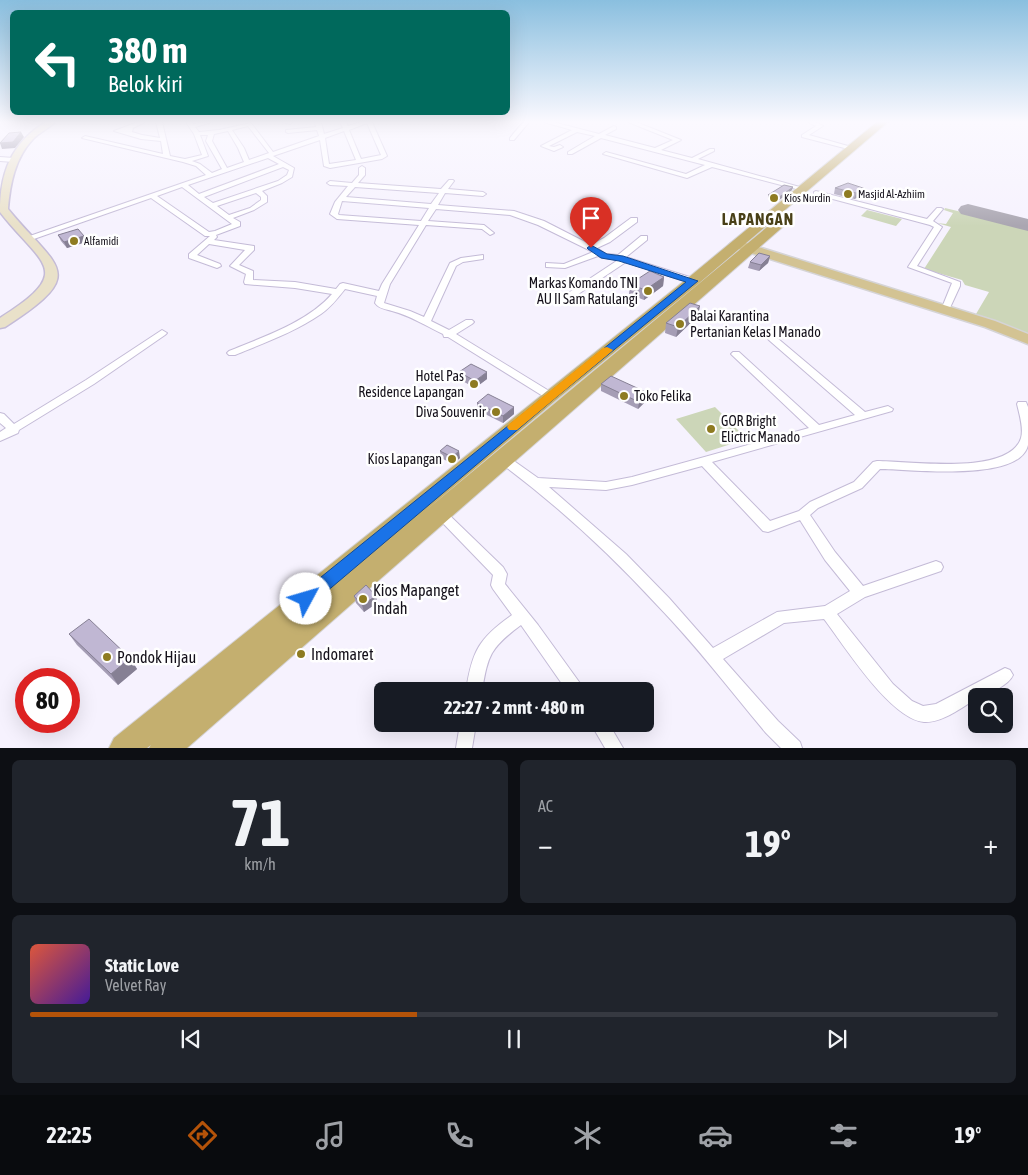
<!DOCTYPE html>
<html lang="id">
<head>
<meta charset="utf-8">
<style>
  body { margin:0; font-family:"Asap Condensed",sans-serif; background:#20242c; color:#f1f3f6; height:100vh; display:flex; flex-direction:column; font-size:19px; white-space:nowrap }
  * { box-sizing:border-box; margin:0 }
  p { font-size:16px; color:#9ea1a6 }
  .icon { flex:none; width:28px; height:28px; fill:none; stroke:currentColor; stroke-width:2; stroke-linecap:round; stroke-linejoin:round }
  .map { position:relative; height:748px; overflow:hidden }
  .drawer { display:flex; flex-direction:column; gap:12px; padding:12px; background:#0d0f14; flex:1 }
  .drawer>* { flex:none }
  .banner { position:absolute; left:10px; top:10px; width:500px; height:105px; border-radius:8px; box-shadow:0 5px 20px #0002; background:#00695c; color:#fff; overflow:hidden }
  .buttons { position:absolute; left:968px; top:688px; display:grid; gap:10px }
  .buttons a { display:grid; place-items:center; width:45px; height:45px; border-radius:8px; background:#171b24; box-shadow:0 5px 20px #0002; font-size:25px }
  .speed { position:absolute; left:15px; top:668px; display:flex; gap:10px; font-size:25px; font-weight:700; text-align:center }
  .speed>* { display:grid; place-content:center; width:65px; height:65px; border-radius:50%; background:#171b24; box-shadow:0 5px 20px #0002; line-height:1 }
  .speed .limit { border:8px solid #d22; background:#fff; color:#111 }
  .pin { position:absolute; display:grid; place-items:center; width:42px; height:42px; color:#fff; margin:-51px -21px; border-radius:50% 50% 50% 0; rotate:-45deg; box-shadow:0 0 5px #0007 }
  .pin .icon { rotate:45deg }
  .me { position:absolute; width:55px; margin:-28px; rotate:51deg; stroke-linejoin:round; filter:drop-shadow(0 0 4px #0008) }
  .turn { display:flex; align-items:center; gap:18px; height:105px; padding:0 15px; font-size:22px }
  .turn .icon { width:65px; height:65px; stroke-width:2.5 }
  .turn b { display:block; font-size:35px; line-height:42px }
  .big { font-size:38px; font-weight:700; line-height:1.1 }
  .drawer .widget { flex:1; display:flex; flex-direction:column; justify-content:center; gap:8px; min-width:0; padding:0 18px; border-radius:8px; background:#20242c }
  .drawer .dial { align-items:center; gap:0 }
  .dial b { font-size:65px; line-height:1 }
  .song { display:flex; align-items:center; gap:15px }
  .cover { width:60px; height:60px; border-radius:8px; background:linear-gradient(135deg,hsl(10 70% 55%),hsl(260 70% 35%)) }
  .played { height:5px; border-radius:2px; background:linear-gradient(90deg,#b45309 40%,#363941 40%) }
  .keys { display:flex; justify-content:space-around; direction:ltr }
  .heat { display:flex; justify-content:space-between; align-items:center; font-size:28px; direction:ltr }
  .drawer .tiles { flex:1; display:grid; gap:12px; grid-template-columns:1fr 1fr }
  .widget:last-child { grid-column:span 2 }
  .trip { position:absolute; left:374px; top:682px; width:280px; height:50px; border-radius:8px; background:#171b24; box-shadow:0 5px 20px #0002; font-weight:700; line-height:50px; text-align:center }
  .dock { display:flex; height:80px; justify-content:space-around; align-items:center; background:#090b0e; color:#9ea1a6 }
  .dock .icon { width:35px; height:35px }
  .dock .current { color:#b45309 }
  .dock b { font-size:22px; color:#f1f3f6 }
  .map>svg:first-child { display:block }
  .green { fill:#ccd6b8 }
  .lines { fill:none; stroke-linecap:round; stroke-linejoin:round }
  .taxiway { fill:#aaa6b1; fill-rule:evenodd }
  .minor-casing { stroke:#c4bbd7; stroke-width:2 }
  .secondary-casing { stroke:#c4bbd7; stroke-width:3 }
  .primary-casing { stroke:#d5d4d6; stroke-width:3 }
  .trunk-casing { stroke:#d5d4d6; stroke-width:2 }
  .minor { fill:#fff; fill-rule:evenodd }
  .secondary { fill:#e9e1c9; fill-rule:evenodd }
  .primary { fill:#d3c393; fill-rule:evenodd }
  .trunk { fill:#c4af6f; fill-rule:evenodd }
  .wall { fill:#a59db5 }
  .shaded-wall { fill:#868094 }
  .building { fill:#c0b7d3; stroke:#868094 }
  .route { fill:#1a73e8; stroke:#114b97 }
  .slow { fill:#f59e0b }
  .poi-dot { fill:#8e7b21; stroke:#fff; stroke-width:2 }
  .labels { text-anchor:middle; dominant-baseline:central; stroke-width:5; stroke-linejoin:round; paint-order:stroke }
  .far-poi-label { font-size:11px; fill:#14101a; stroke:#fff; text-anchor:start }
  .poi-label { font-size:14px; fill:#14101a; stroke:#fff; text-anchor:end }
  .far-district-label { font-size:16px; font-weight:bold; letter-spacing:1px; fill:#494017; stroke:#fff }
  .near-poi-label { font-size:16px; fill:#14101a; stroke:#fff; text-anchor:start }
</style>
</head>
<body>
<div class="map">
<svg width="1028" height="748" viewBox="0 0 1028 748">
  <rect width="100%" height="100%" fill="#f6f2fe"/>
  <g class="green">
    <polygon points="945,208 1028,228 1028,334 976,314 989,292 965,285 962,280 924,269 951,227 937,223 946,224 953,213 944,210"/>
    <polygon points="867,210 902,219 896,226 861,216"/>
    <polygon points="715,407 747,439 706,452 676,419"/>
  </g>
  <g class="lines">
    <polygon class="taxiway" points="968,204 1028,219 1028,231 961,214 958,210 961,206"/>
    <g class="minor-casing">
      <g id="minor">
        <path d="M138,122H145L133,128L132,132L142,135L160,138L156,122H162L170,156L185,159L202,155L194,134L186,122H192L193,124L212,122L195,127L199,132L219,130L251,123L273,152L319,136L317,130L288,133L286,132V130L316,127L315,122H321L324,134L343,128L340,122H346L348,126L361,122H372L387,156L382,159L330,168L324,166L320,140L273,156L294,168L292,177L282,183L262,191L267,196V202L254,210L233,218L240,222V226L216,235L217,237L214,240L254,246V250L239,265L253,271V280L295,282L336,289L340,284L343,283L379,291L382,284L419,225L337,219L330,214L335,202L348,186L330,185L327,183L330,181L352,183L359,175V168L362,166L365,168V175L358,183L441,189L449,180H453L454,181L448,189L483,192L486,194L483,196L445,193L438,205L514,211L544,221L591,245L604,238L631,218H637V222L610,242L597,248L606,254L618,255L641,236H647V240L626,257L696,279L697,281L693,283H690L626,262L565,303H559L558,301L559,299L618,260L604,258L598,256L565,268L546,267V263L564,264L593,252L538,225L510,215L436,209L428,221L484,225L494,233L490,235L482,229L426,225L390,284L384,303L410,311L424,317L450,263L461,258L483,255V259L463,262L456,266L431,321L449,330L466,320H472L474,322L472,324L456,334L554,394L555,396L554,398H546L448,337H444L443,334C426,326 411,316 392,311C386,309 379,309 375,303L377,296L345,289C338,298 330,308 321,314C295,332 264,343 235,355H229L227,353L229,351C263,337 308,322 332,294L295,288L245,284L244,282L246,274L230,266L245,250L209,244L197,255L220,264L221,266L217,268L189,258V254L210,236H205L151,198L31,240H25L24,238L206,175L196,166L183,162L82,138L85,136L163,154L161,141L141,139L114,131ZM367,123L381,155L361,159L349,130ZM248,126L269,153L249,160L244,148L232,130ZM228,131L238,148L244,162L227,168L212,141L214,134ZM344,131L356,160L329,164L325,138ZM200,135H208L206,141L222,169L212,173L200,164L192,161L208,156ZM268,158L279,164L199,194L188,185ZM283,167L289,170L287,175L278,181L213,203L204,197ZM182,187L232,224L215,231L209,232L157,196ZM355,187L439,193L431,204L346,197ZM256,193L261,197V200L250,208L229,215L217,206ZM342,201L429,208L421,221L339,215L338,214Z"/>
        <polygon points="282,122 293,122 290,124"/>
        <polygon points="523,122 529,122 514,140 510,140 510,138"/>
        <polygon points="544,122 553,122 599,134 614,126 616,127 616,129 605,135 655,148 673,140 628,122 636,122 681,140 661,150 692,158 710,149 714,149 714,151 698,159 807,189 804,191 712,167 687,178 603,154 606,152 686,174 705,165 601,138 572,154 568,154 568,152 595,136 577,132 549,146 554,147 560,145 563,147 554,151 541,146 572,130"/>
        <polygon points="808,122 815,122 823,126 809,135 855,148 852,150 802,137 802,135 816,126"/>
        <polygon points="0,157 14,158 17,160 14,162 0,161"/>
        <polygon points="816,191 927,219 937,208 941,208 943,209 933,221 942,227 917,266 960,282 960,286 948,312 945,313 941,310 952,283 908,267 934,227 930,225 814,194 814,192"/>
        <polygon points="162,330 167,333 165,335 94,384 19,430 18,433 0,441 0,432 6,428 0,423 0,413 4,414 14,424 86,380"/>
        <path d="M773,336L776,337L865,412L888,406L893,409L892,411L712,462L770,521L799,511L810,502L854,482L873,462L877,461C909,461 1009,476 1021,438C1024,428 1019,413 1017,404L1018,402H1026L1028,407C1028,419 1028,433 1028,445C1020,483 909,469 880,469L862,488L818,508L810,515L835,552L863,586L936,561L941,563L943,567L941,571L865,597L837,614L893,684L912,701L923,706L936,704L1005,668L1010,670L1013,675C1009,685 987,696 976,696V699C961,708 942,723 924,722C890,719 844,645 824,619L784,623L723,659L778,721L800,742L802,748H781L766,733C730,690 696,645 657,605C609,553 556,504 499,462L497,459L499,456H507L538,478L606,482L632,477L809,428L733,356L731,354L733,352H739L819,425L855,415L770,341L768,339ZM702,466L763,531L768,532L800,520L825,560L850,591L825,606L777,612L713,648L669,598L626,554L549,487L606,490L632,485Z"/>
        <path d="M440,508L444,510L503,567L507,574L505,584L538,625L582,686L584,691H567L521,625C490,648 488,655 482,691H466C472,651 479,638 512,615L493,589L491,585L493,575L436,516L434,513L436,510Z"/>
        <polygon points="460,724 476,724 472,748 456,748"/>
        <polygon points="591,724 609,724 623,748 605,748"/>
      </g>
    </g>
    <g class="secondary-casing">
      <path id="secondary" d="M46,122H55C49,128 40,132 33,139C15,158 10,184 8,209C58,270 90,272 5,327L0,328V318C76,270 42,266 0,212C0,173 11,143 46,122Z"/>
    </g>
    <g class="primary-casing">
      <polygon id="primary" points="736,240 995,321 1028,334 1028,344 985,327 732,247 730,244"/>
    </g>
    <g class="trunk-casing">
      <polygon id="trunk" points="877,122 888,122 698,284 556,400 424,512 778,218 786,218 788,221 786,224 187,748 149,748 151,745 147,748 109,748 114,738 688,278"/>
    </g>
    <use href="#minor" class="minor"/>
    <use href="#secondary" class="secondary"/>
    <use href="#primary" class="primary"/>
    <use href="#trunk" class="trunk"/>
  </g>
  <g class="wall">
    <polygon points="835,188 864,195 854,199 834,194"/>
    <polygon points="792,190 778,201 768,198 768,195"/>
    <polygon points="58,235 84,236 86,242 67,248 61,241"/>
    <polygon points="770,256 768,263 759,271 748,268 750,262"/>
    <polygon points="664,277 663,286 644,300 629,294 630,284"/>
    <polygon points="698,316 676,337 665,333 666,323"/>
    <polygon points="459,372 487,379 475,388 459,379"/>
    <polygon points="601,384 647,400 638,409 601,391"/>
    <polygon points="477,403 514,414 503,423 477,410"/>
    <polygon points="440,451 460,458 453,464 441,458"/>
    <polygon points="354,596 376,596 377,603 364,612 356,603"/>
    <polygon points="69,634 130,658 137,669 118,685 77,645"/>
  </g>
  <g class="shaded-wall">
    <polygon points="21,132 24,137 15,148 2,149 0,143"/>
    <polygon points="793,187 792,190 778,201 778,198"/>
    <polygon points="866,189 864,195 854,199 856,193"/>
    <polygon points="84,236 86,242 67,248 64,242"/>
    <polygon points="770,256 768,263 759,271 761,265"/>
    <polygon points="664,277 663,286 644,300 645,290"/>
    <polygon points="700,306 698,316 676,337 678,327"/>
    <polygon points="487,372 487,379 475,388 475,381"/>
    <polygon points="648,393 647,400 638,409 639,402"/>
    <polygon points="514,407 514,414 503,423 503,416"/>
    <polygon points="459,451 460,458 453,464 452,457"/>
    <polygon points="376,596 377,603 364,612 362,605"/>
    <polygon points="130,658 137,669 118,685 111,674"/>
  </g>
  <g class="building">
    <polygon points="21,132 13,142 0,143 9,133"/>
    <polygon points="848,183 866,189 856,193 835,188"/>
    <polygon points="784,185 793,187 778,198 768,195"/>
    <polygon points="78,229 84,236 64,242 58,235"/>
    <polygon points="759,253 770,256 761,265 750,262"/>
    <polygon points="650,271 664,277 645,290 630,284"/>
    <polygon points="690,303 700,306 678,327 666,323"/>
    <polygon points="471,364 487,372 475,381 459,372"/>
    <polygon points="611,376 648,393 639,402 601,384"/>
    <polygon points="488,394 514,407 503,416 477,403"/>
    <polygon points="447,445 459,451 452,457 440,451"/>
    <polygon points="366,585 376,596 362,605 354,596"/>
    <polygon points="89,619 130,658 111,674 69,634"/>
  </g>
  <linearGradient id="sky" x2="0" y2="1"><stop stop-color="#8abfdf"/><stop offset="0.54" stop-color="#fbf9ff"/><stop offset="1" stop-color="#fbf9ff" stop-opacity="0"/></linearGradient>
  <rect width="1028" height="226" fill="url(#sky)"/>
  <polygon class="route" points="591,245 607,254 623,256 698,281 554,399 312,604 306,606 300,604 298,599 300,594 686,282 619,261 601,258 588,249 587,248"/>
  <polygon class="slow" points="607,347 613,350 611,352 517,430 509,430 507,427 509,424 603,348"/>
  <g class="poi-dot">
    <circle cx="848" cy="194" r="5"/>
    <circle cx="774" cy="198" r="5"/>
    <circle cx="74" cy="241" r="5"/>
    <circle cx="648" cy="291" r="5"/>
    <circle cx="680" cy="324" r="5"/>
    <circle cx="474" cy="384" r="5"/>
    <circle cx="624" cy="396" r="5"/>
    <circle cx="496" cy="412" r="5"/>
    <circle cx="711" cy="429" r="5"/>
    <circle cx="452" cy="459" r="5"/>
    <circle cx="363" cy="599" r="5"/>
    <circle cx="301" cy="654" r="5"/>
    <circle cx="107" cy="657" r="5"/>
  </g>
  <g class="labels">
    <g class="far-poi-label">
      <text x="858" y="194">Masjid Al-Azhiim</text>
      <text x="784" y="198">Kios Nurdin</text>
      <text x="84" y="241">Alfamidi</text>
    </g>
    <g class="poi-label">
      <text x="638" y="283">Markas Komando TNI<tspan x="638" dy="16">AU II Sam Ratulangi</tspan></text>
      <text x="690" y="316" text-anchor="start">Balai Karantina<tspan x="690" dy="16">Pertanian Kelas I Manado</tspan></text>
      <text x="464" y="376">Hotel Pas<tspan x="464" dy="16">Residence Lapangan</tspan></text>
      <text x="634" y="396" text-anchor="start">Toko Felika</text>
      <text x="486" y="412">Diva Souvenir</text>
      <text x="721" y="421" text-anchor="start">GOR Bright<tspan x="721" dy="16">Elictric Manado</tspan></text>
      <text x="442" y="459">Kios Lapangan</text>
    </g>
    <g class="far-district-label">
      <text x="758" y="219">LAPANGAN</text>
    </g>
    <g class="near-poi-label">
      <text x="373" y="590">Kios Mapanget<tspan x="373" dy="18">Indah</tspan></text>
      <text x="311" y="654">Indomaret</text>
      <text x="117" y="657">Pondok Hijau</text>
    </g>
  </g>
</svg>
<div class="buttons">
<a><svg class="icon" aria-label="search" viewBox="0 0 24 24"><circle cx="10" cy="10" r="6"/><path d="M15 15l6 6"/></svg></a>
</div>
<div class="speed"><div class="limit">80</div></div>
<div class="pin" style="left:591px;top:248px;background:#d93025"><svg class="icon" aria-label="arrive" viewBox="0 0 24 24"><path d="M6 21V4h12l-3 4 3 4H6"/></svg></div>
<svg class="me" style="left:306px;top:599px" viewBox="-20 -20 40 40"><circle r="19" fill="#fff"/><path d="M0-13L10 11 0 6-10 11z" fill="#1a73e8"/></svg>
<div class="trip">22:27 · 2 mnt · 480 m</div>
<div class="banner">
<div class="turn"><svg class="icon" aria-label="left" viewBox="0 0 24 24"><path d="M17 20v-9H6M10 6l-5 5 5 5"/></svg><div><b>380 m</b>Belok kiri</div></div>
</div>
</div>
<section class="drawer">
<div class="tiles">
<div class="widget dial"><b>71</b><p>km/h</p></div>
<div class="widget"><p>AC</p>
<div class="heat"><a>−</a><b class="big">19°</b><a>+</a></div>
</div>
<div class="widget">
<div class="song"><i class="cover"></i><div><b>Static Love</b><p>Velvet Ray</p></div></div>
<div class="played"></div>
<div class="keys"><svg class="icon" aria-label="previous" viewBox="0 0 24 24"><path d="M18 5L8 12l10 7zM5 5v14"/></svg><svg class="icon" aria-label="pause" viewBox="0 0 24 24"><path d="M8 5v14M16 5v14"/></svg><svg class="icon" aria-label="next" viewBox="0 0 24 24"><path d="M6 5l10 7-10 7zM19 5v14"/></svg></div>
</div>
</div>
</section>
<nav class="dock">
<b>22:25</b>
<svg class="icon current" aria-label="directions" viewBox="0 0 24 24"><path d="M12 3l9 9-9 9-9-9zM9 14v-3h6M13 9l2 2-2 2"/></svg>
<svg class="icon" aria-label="music" viewBox="0 0 24 24"><path d="M9 18V5l10-2v13"/><circle cx="6" cy="18" r="3"/><circle cx="16" cy="16" r="3"/></svg>
<svg class="icon" aria-label="phone" viewBox="0 0 24 24"><path d="M5 4h4l2 5-3 2q2 4 5 5l2-3 5 2v4C11 20 4 13 5 4z"/></svg>
<svg class="icon" aria-label="climate" viewBox="0 0 24 24"><path d="M12 3v18M4 7l16 10M4 17L20 7"/></svg>
<svg class="icon" aria-label="car" viewBox="0 0 24 24"><path d="M5 17H2v-5l4-1 3-4h7l3 4 3 1v5h-3M9 17h6M6 11h13"/><circle cx="7" cy="17" r="2"/><circle cx="17" cy="17" r="2"/></svg>
<svg class="icon" aria-label="filters" viewBox="0 0 24 24"><path d="M4 7h16M4 17h16"/><circle cx="9" cy="7" r="2"/><circle cx="15" cy="17" r="2"/></svg>
<b>19°</b>
</nav>
</body>
</html>
